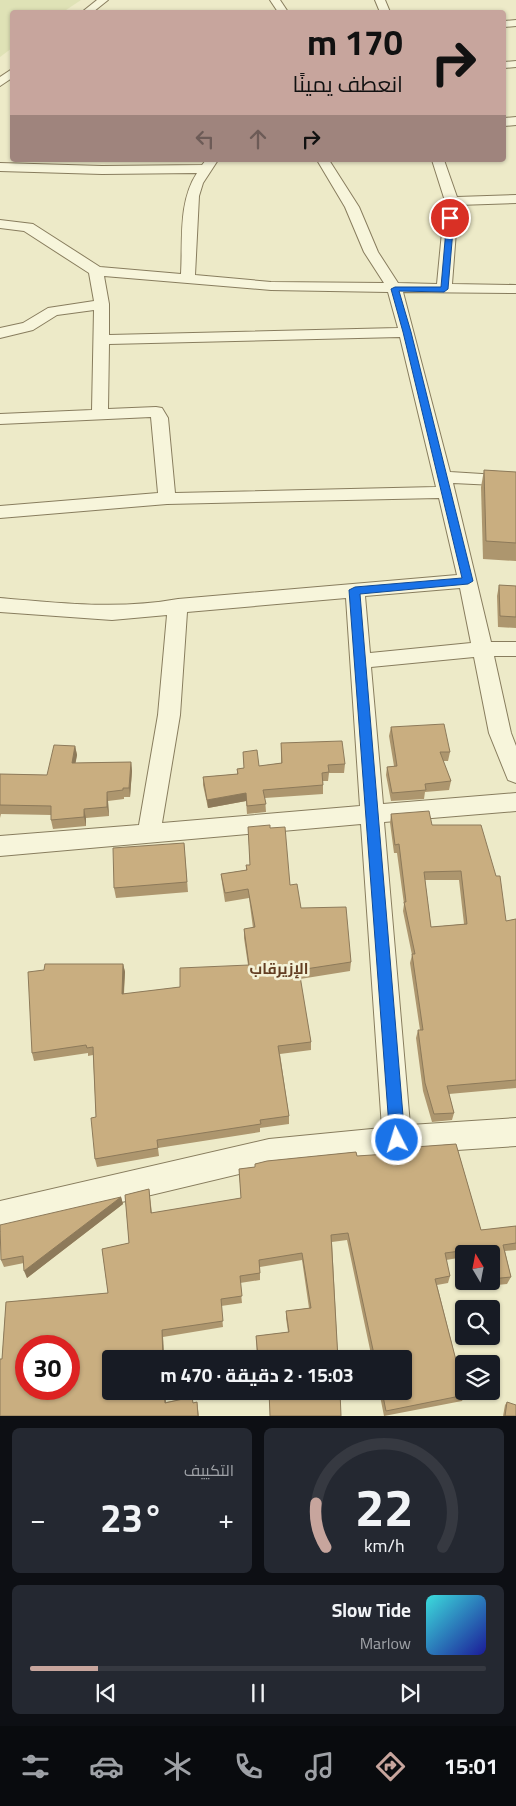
<!DOCTYPE html>
<html lang="ar">
<head>
<meta charset="utf-8">
<style>
  body { margin:0; font-family:Georgia,Cairo,serif; background:#242831; color:#f1f3f6; direction:rtl; height:100vh; display:flex; flex-direction:column; font-size:19px; white-space:nowrap }
  * { box-sizing:border-box; margin:0 }
  p { font-size:16px; color:#9ea1a6 }
  .icon { flex:none; width:28px; height:28px; fill:none; stroke:currentColor; stroke-width:2; stroke-linecap:round; stroke-linejoin:round }
  .map { position:relative; height:1416px; overflow:hidden; direction:ltr }
  .side { display:flex; flex-direction:column; gap:12px; padding:12px; background:#0d0f14; flex:1 }
  .side>* { flex:none }
  .hud { position:absolute; left:10px; top:10px; width:496px; height:152px; border-radius:5px; box-shadow:0 1px 4px #0004; direction:rtl; background:#c7a59d; color:#111; overflow:hidden }
  .needle { width:32px; rotate:350deg }
  .controls { position:absolute; left:455px; top:1245px; display:grid; gap:10px }
  .controls a { display:grid; place-items:center; width:45px; height:45px; border-radius:5px; background:#171b24; box-shadow:0 1px 4px #0004; font-size:25px }
  .speed { position:absolute; left:15px; top:1335px; display:flex; gap:10px; font-size:25px; font-weight:700; text-align:center }
  .speed>* { display:grid; place-content:center; width:65px; height:65px; border-radius:50%; background:#171b24; box-shadow:0 1px 4px #0004; line-height:1 }
  .speed .limit { border:8px solid #d22; background:#fff; color:#111 }
  .pin { position:absolute; display:grid; place-items:center; width:42px; height:42px; color:#fff; margin:-21px; border:2px solid #fff; border-radius:50%; box-shadow:0 1px 5px #0007 }
  .me { position:absolute; width:55px; margin:-28px; rotate:355deg; stroke-linejoin:round; filter:drop-shadow(0 0 4px #0008) }
  .turn { display:flex; align-items:center; gap:18px; height:105px; padding:0 20px; font-size:22px }
  .turn .icon { width:65px; height:65px; stroke-width:2.5 }
  .turn b { display:block; font-size:35px; line-height:42px }
  .lanes { display:flex; align-items:center; height:48px; padding:0 20px; background:#0003; justify-content:center; gap:25px; direction:ltr }
  .lanes .off { opacity:.35 }
  .big { font-size:38px; font-weight:700; line-height:1.1 }
  .side .tile { flex:1; display:flex; flex-direction:column; justify-content:center; gap:8px; min-width:0; padding:0 18px; border-radius:8px; background:#242831 }
  .side .dial { align-items:center; gap:0 }
  .dial svg { height:130px; overflow:visible; fill:none; stroke:#363941; stroke-width:7; stroke-linecap:round; text-anchor:middle }
  .dial text { fill:#f1f3f6; stroke:none }
  .song { display:flex; align-items:center; gap:15px }
  .cover { width:60px; height:60px; border-radius:8px; background:linear-gradient(135deg,hsl(180 70% 55%),hsl(240 70% 35%)) }
  .played { height:5px; border-radius:2px; background:linear-gradient(90deg,#c7a59d 15%,#363941 15%) }
  .keys { display:flex; justify-content:space-around; direction:ltr }
  .heat { display:flex; justify-content:space-between; align-items:center; font-size:28px; direction:ltr }
  .side .tiles { flex:1; display:grid; gap:12px; grid-template-columns:1fr 1fr }
  .tile:last-child { grid-column:span 2 }
  .trip { position:absolute; left:102px; top:1350px; width:310px; height:50px; border-radius:5px; background:#171b24; box-shadow:0 1px 4px #0004; font-weight:700; line-height:50px; text-align:center; direction:rtl }
  .menu { display:flex; height:80px; justify-content:space-around; align-items:center; background:#090b0e; color:#9ea1a6 }
  .menu .icon { width:35px; height:35px }
  .menu .active { color:#c7a59d }
  .menu b { font-size:22px; color:#f1f3f6 }
  .map>svg:first-child { display:block }
  .farmland { fill:#dfe2b6 }
  .lines { fill:none; stroke-linecap:round; stroke-linejoin:round }
  .street-casing { stroke:#887d5e; stroke-width:2 }
  .street { fill:#f7f5db; fill-rule:evenodd }
  .wall { fill:#ad966e; fill-rule:evenodd }
  .shaded-wall { fill:#8d7a5a }
  .building { fill:#c9ae80; stroke:#8d7a5a; fill-rule:evenodd }
  .route { fill:#1a73e8; stroke:#114b97 }
  .labels { text-anchor:middle; dominant-baseline:central; stroke-width:5; stroke-linejoin:round; paint-order:stroke }
  .neighbourhood-label { font-size:15px; font-weight:bold; fill:#633e22; stroke:#f4f2d7 }
</style>
</head>
<body>
<div class="map">
<svg width="516" height="1416" viewBox="0 0 516 1416">
  <rect width="100%" height="100%" fill="#edeac8"/>
  <polygon class="farmland" points="0,0 81,0 63,12 12,12 12,48 0,57"/>
  <g class="lines">
    <g class="street-casing">
      <g id="street">
        <polygon points="97,0 108,0 93,12 82,12"/>
        <polygon points="270,0 280,0 288,12 278,12"/>
        <polygon points="375,0 385,0 390,12 380,12"/>
        <polygon points="516,20 516,26 504,27 504,21"/>
        <polygon points="516,61 516,67 504,68 504,62"/>
        <polygon points="12,69 12,78 0,86 0,77"/>
        <polygon points="516,117 516,125 504,126 504,118"/>
        <path d="M206,160H218L203,183L199,196L195,275L271,282L384,283L364,252L345,207L317,160H329L359,207L378,252L398,283L437,284L445,201L432,160H444L457,197L516,195V203L458,205L452,284L516,285V293L403,292L450,472L516,476V486L453,483L491,642H516V656H494L511,733L516,746V783L508,780L489,733L474,657L371,667L383,804L516,793V811L384,822L410,1125L516,1118V1146L397,1154L269,1167L0,1231V1201L269,1139L382,1128L361,824L0,856V836L139,825L158,715L167,615L112,620L0,612V598C60,603 118,610 178,599L457,575L439,498L167,504L0,518V506L158,493L151,417L0,424V414L92,410L94,310L57,315L33,330L0,338V328L23,323L48,308L94,301L89,273L24,231L0,228V220L33,224L100,267L181,274C183,240 178,202 197,173L102,174L0,171V163L102,166L202,165ZM104,276L271,290L388,292L398,328L109,335V304ZM400,337L436,487L175,493L168,418L162,408L156,407L108,409L109,344ZM460,588L471,643L370,653L365,596ZM346,598L360,806L162,823L180,715L187,612Z"/>
      </g>
    </g>
    <use href="#street" class="street"/>
  </g>
  <g class="wall">
    <polygon points="484,470 516,472 516,561 483,559 481,487"/>
    <polygon points="499,585 516,586 516,628 498,627 497,596"/>
    <polygon points="391,727 450,752 448,761 443,761 451,781 449,790 425,792 424,799 391,801 386,775 387,767 394,766 389,736"/>
    <polygon points="281,743 345,764 344,773 329,773 328,781 323,781 323,794 265,798 266,812 247,814 246,801 208,808 203,785 203,777 237,774 237,769 244,768 243,752 259,766 281,763"/>
    <polygon points="75,746 77,755 75,763 131,762 132,771 130,797 124,797 124,799 108,801 109,816 86,818 86,826 53,829 51,820 51,815 1,814 0,818 0,774 47,775"/>
    <path d="M391,814L432,825L506,921L516,919V1088L449,1094L454,1113L452,1120L432,1122L423,1091L416,1038L418,1030H420L410,963L412,955L403,911L404,904L397,853H394L390,823ZM425,880H459L464,924L431,927Z"/>
    <polygon points="248,827 270,828 290,885 301,908 351,962 350,971 300,979 311,1042 311,1050 280,1054 289,1116 289,1124 260,1128 260,1132 158,1148 159,1156 97,1167 95,1159 96,1117 93,1055 88,1056 88,1053 34,1061 32,1053 123,964 125,972 124,994 180,987 248,965 244,938 244,929 253,928 249,898 225,902 222,883 221,874 246,870 246,865 250,865"/>
    <polygon points="184,843 188,892 116,898 114,888"/>
    <path d="M456,1144L481,1230L516,1226V1250L505,1251L511,1277L507,1284L487,1286L485,1281H491V1254H464V1257L446,1260L450,1276L448,1283L437,1285L465,1395L462,1401L384,1416L379,1391H404V1359H372L347,1240L332,1242L338,1359H257L256,1336L288,1332L286,1318V1311L309,1308L302,1260L260,1267V1280L240,1283L242,1303L221,1306L223,1327L163,1337L164,1359H111V1391H165L166,1402L192,1397L193,1403L197,1402L199,1416H0V1359H2L6,1302L108,1293L102,1249L129,1243L125,1195L149,1189L152,1213L241,1198L239,1169L255,1167V1164L267,1161L356,1152L357,1156L400,1153L401,1148ZM26,1346H69V1389H26Z"/>
    <polygon points="121,1197 123,1204 27,1278 24,1263 4,1267 1,1260"/>
    <polygon points="507,1402 516,1416 503,1416 505,1405"/>
  </g>
  <g class="shaded-wall">
    <polygon points="75,746 77,755 74,772 72,763"/>
    <polygon points="131,762 132,771 130,797 129,788"/>
    <polygon points="107,792 108,801 109,816 107,807"/>
    <polygon points="246,793 246,801 208,808 207,800"/>
    <polygon points="84,809 86,818 86,826 84,817"/>
    <polygon points="123,964 125,972 123,1002 122,994"/>
    <polygon points="121,1197 123,1204 27,1278 24,1271"/>
    <polygon points="162,1330 163,1337 164,1359 163,1359"/>
    <polygon points="164,1391 165,1391 166,1408 165,1403"/>
  </g>
  <g class="building">
    <polygon points="484,470 516,472 516,543 486,541"/>
    <polygon points="499,585 516,586 516,617 500,616"/>
    <polygon points="444,724 450,752 440,752 451,781 425,784 426,790 392,793 387,767 397,766 391,727"/>
    <polygon points="342,741 345,764 328,765 329,772 322,773 323,785 263,790 266,804 247,806 246,793 207,800 203,777 238,774 237,769 244,768 243,752 257,750 259,766 282,763 281,743"/>
    <polygon points="54,745 75,746 72,763 131,762 129,788 123,788 123,790 107,792 107,807 84,809 84,817 51,820 51,806 0,805 0,774 47,775"/>
    <path d="M429,811L432,825H481L496,876H500L506,921L516,919V1080L447,1086L454,1113L434,1114L425,1083L418,1030H423L412,954H415L404,902H406L399,844L395,845L391,814ZM461,871L467,924L431,927L424,872Z"/>
    <polygon points="270,825 270,828 285,827 290,885 297,884 301,908 346,907 351,962 299,970 311,1042 278,1046 289,1116 260,1120 261,1124 157,1140 158,1148 95,1159 91,1118 96,1117 93,1047 87,1048 86,1045 32,1053 28,972 44,970 45,964 123,964 122,994 180,987 180,968 249,965 244,929 255,927 248,889 225,893 221,874 247,870 246,865 250,865 248,827"/>
    <polygon points="184,843 187,882 114,888 113,848"/>
    <path d="M456,1144L481,1230L516,1226V1243L503,1245L511,1277L491,1279V1254H484L483,1248L445,1253L450,1276L435,1279L465,1395L386,1411L382,1391H404V1359H375L348,1233L331,1235L338,1359H268V1356L258,1357L256,1336L289,1332L286,1311L311,1308L302,1253L259,1260L260,1273L240,1276L242,1296L221,1299L223,1321L162,1330L163,1359H111V1391H164L165,1403L192,1397L193,1403L197,1402L198,1416H0V1359H2L6,1302L108,1293L102,1249L129,1243L125,1195L149,1189L151,1213L241,1198L239,1169L255,1167V1164L267,1161L356,1152L357,1156L402,1153L401,1148ZM26,1346H69V1389H26Z"/>
    <polygon points="121,1197 24,1271 23,1256 1,1260 0,1225"/>
    <polygon points="269,1391 340,1391 341,1416 270,1416"/>
    <polygon points="507,1402 516,1405 516,1416 505,1416"/>
  </g>
  <polygon class="route" points="450,216 454,218 448,289 444,292 399,291 411,332 473,581 468,584 360,594 405,1140 403,1145 397,1147 392,1145 390,1140 349,590 355,587 462,578 403,332 391,289 395,287 441,287 447,218"/>
  <g class="labels">
    <g class="neighbourhood-label">
      <text x="279" y="968">الإزيرقاب</text>
    </g>
  </g>
</svg>
<div class="controls">
<a><svg class="needle" viewBox="-14 -14 28 28"><path d="M0-13l5 13h-10z" fill="#e53935"/><path d="M0 13l5-13h-10z" fill="#9ea1a6"/></svg></a>
<a><svg class="icon" aria-label="search" viewBox="0 0 24 24"><circle cx="10" cy="10" r="6"/><path d="M15 15l6 6"/></svg></a>
<a><svg class="icon" aria-label="layers" viewBox="0 0 24 24"><path d="M12 4l9 5-9 5-9-5zM3 14l9 5 9-5"/></svg></a>
</div>
<div class="speed"><div class="limit">30</div></div>
<div class="pin" style="left:450px;top:218px;background:#d93025"><svg class="icon" aria-label="arrive" viewBox="0 0 24 24"><path d="M6 21V4h12l-3 4 3 4H6"/></svg></div>
<svg class="me" style="left:397px;top:1140px" viewBox="-20 -20 40 40"><circle r="17" fill="#1a73e8" stroke="#fff" stroke-width="3"/><path d="M0-11L8 9 0 5-8 9z" fill="#fff"/></svg>
<div class="trip">15:03 · 2 دقيقة · 470 m</div>
<div class="hud">
<div class="turn"><svg class="icon" aria-label="right" viewBox="0 0 24 24"><path d="M7 20v-9h11M14 6l5 5-5 5"/></svg><div><b>170 m</b>انعطف يمينًا</div></div>
<div class="lanes"><svg class="icon off" aria-label="left" viewBox="0 0 24 24"><path d="M17 20v-9H6M10 6l-5 5 5 5"/></svg><svg class="icon off" aria-label="ahead" viewBox="0 0 24 24"><path d="M12 20V5M6 11l6-6 6 6"/></svg><svg class="icon" aria-label="right" viewBox="0 0 24 24"><path d="M7 20v-9h11M14 6l5 5-5 5"/></svg></div>
</div>
</div>
<section class="side">
<div class="tiles">
<div class="tile dial"><svg viewBox="0 0 100 80">
<path d="M14 69A42 42 0 1 1 86 69"/>
<path d="M14 69A42 42 0 0 1 8 42" stroke="#c7a59d"/>
<text x="50" y="56" font-size="32" font-weight="700">22</text>
<text x="50" y="72" font-size="11">km/h</text>
</svg></div>
<div class="tile"><p>التكييف</p>
<div class="heat"><a>−</a><b class="big">23°</b><a>+</a></div>
</div>
<div class="tile">
<div class="song"><i class="cover"></i><div><b>Slow Tide</b><p>Marlow</p></div></div>
<div class="played"></div>
<div class="keys"><svg class="icon" aria-label="previous" viewBox="0 0 24 24"><path d="M18 5L8 12l10 7zM5 5v14"/></svg><svg class="icon" aria-label="pause" viewBox="0 0 24 24"><path d="M8 5v14M16 5v14"/></svg><svg class="icon" aria-label="next" viewBox="0 0 24 24"><path d="M6 5l10 7-10 7zM19 5v14"/></svg></div>
</div>
</div>
</section>
<nav class="menu">
<b>15:01</b>
<svg class="icon active" aria-label="directions" viewBox="0 0 24 24"><path d="M12 3l9 9-9 9-9-9zM9 14v-3h6M13 9l2 2-2 2"/></svg>
<svg class="icon" aria-label="music" viewBox="0 0 24 24"><path d="M9 18V5l10-2v13"/><circle cx="6" cy="18" r="3"/><circle cx="16" cy="16" r="3"/></svg>
<svg class="icon" aria-label="phone" viewBox="0 0 24 24"><path d="M5 4h4l2 5-3 2q2 4 5 5l2-3 5 2v4C11 20 4 13 5 4z"/></svg>
<svg class="icon" aria-label="climate" viewBox="0 0 24 24"><path d="M12 3v18M4 7l16 10M4 17L20 7"/></svg>
<svg class="icon" aria-label="car" viewBox="0 0 24 24"><path d="M5 17H2v-5l4-1 3-4h7l3 4 3 1v5h-3M9 17h6M6 11h13"/><circle cx="7" cy="17" r="2"/><circle cx="17" cy="17" r="2"/></svg>
<svg class="icon" aria-label="filters" viewBox="0 0 24 24"><path d="M4 7h16M4 17h16"/><circle cx="9" cy="7" r="2"/><circle cx="15" cy="17" r="2"/></svg>
</nav>
</body>
</html>
